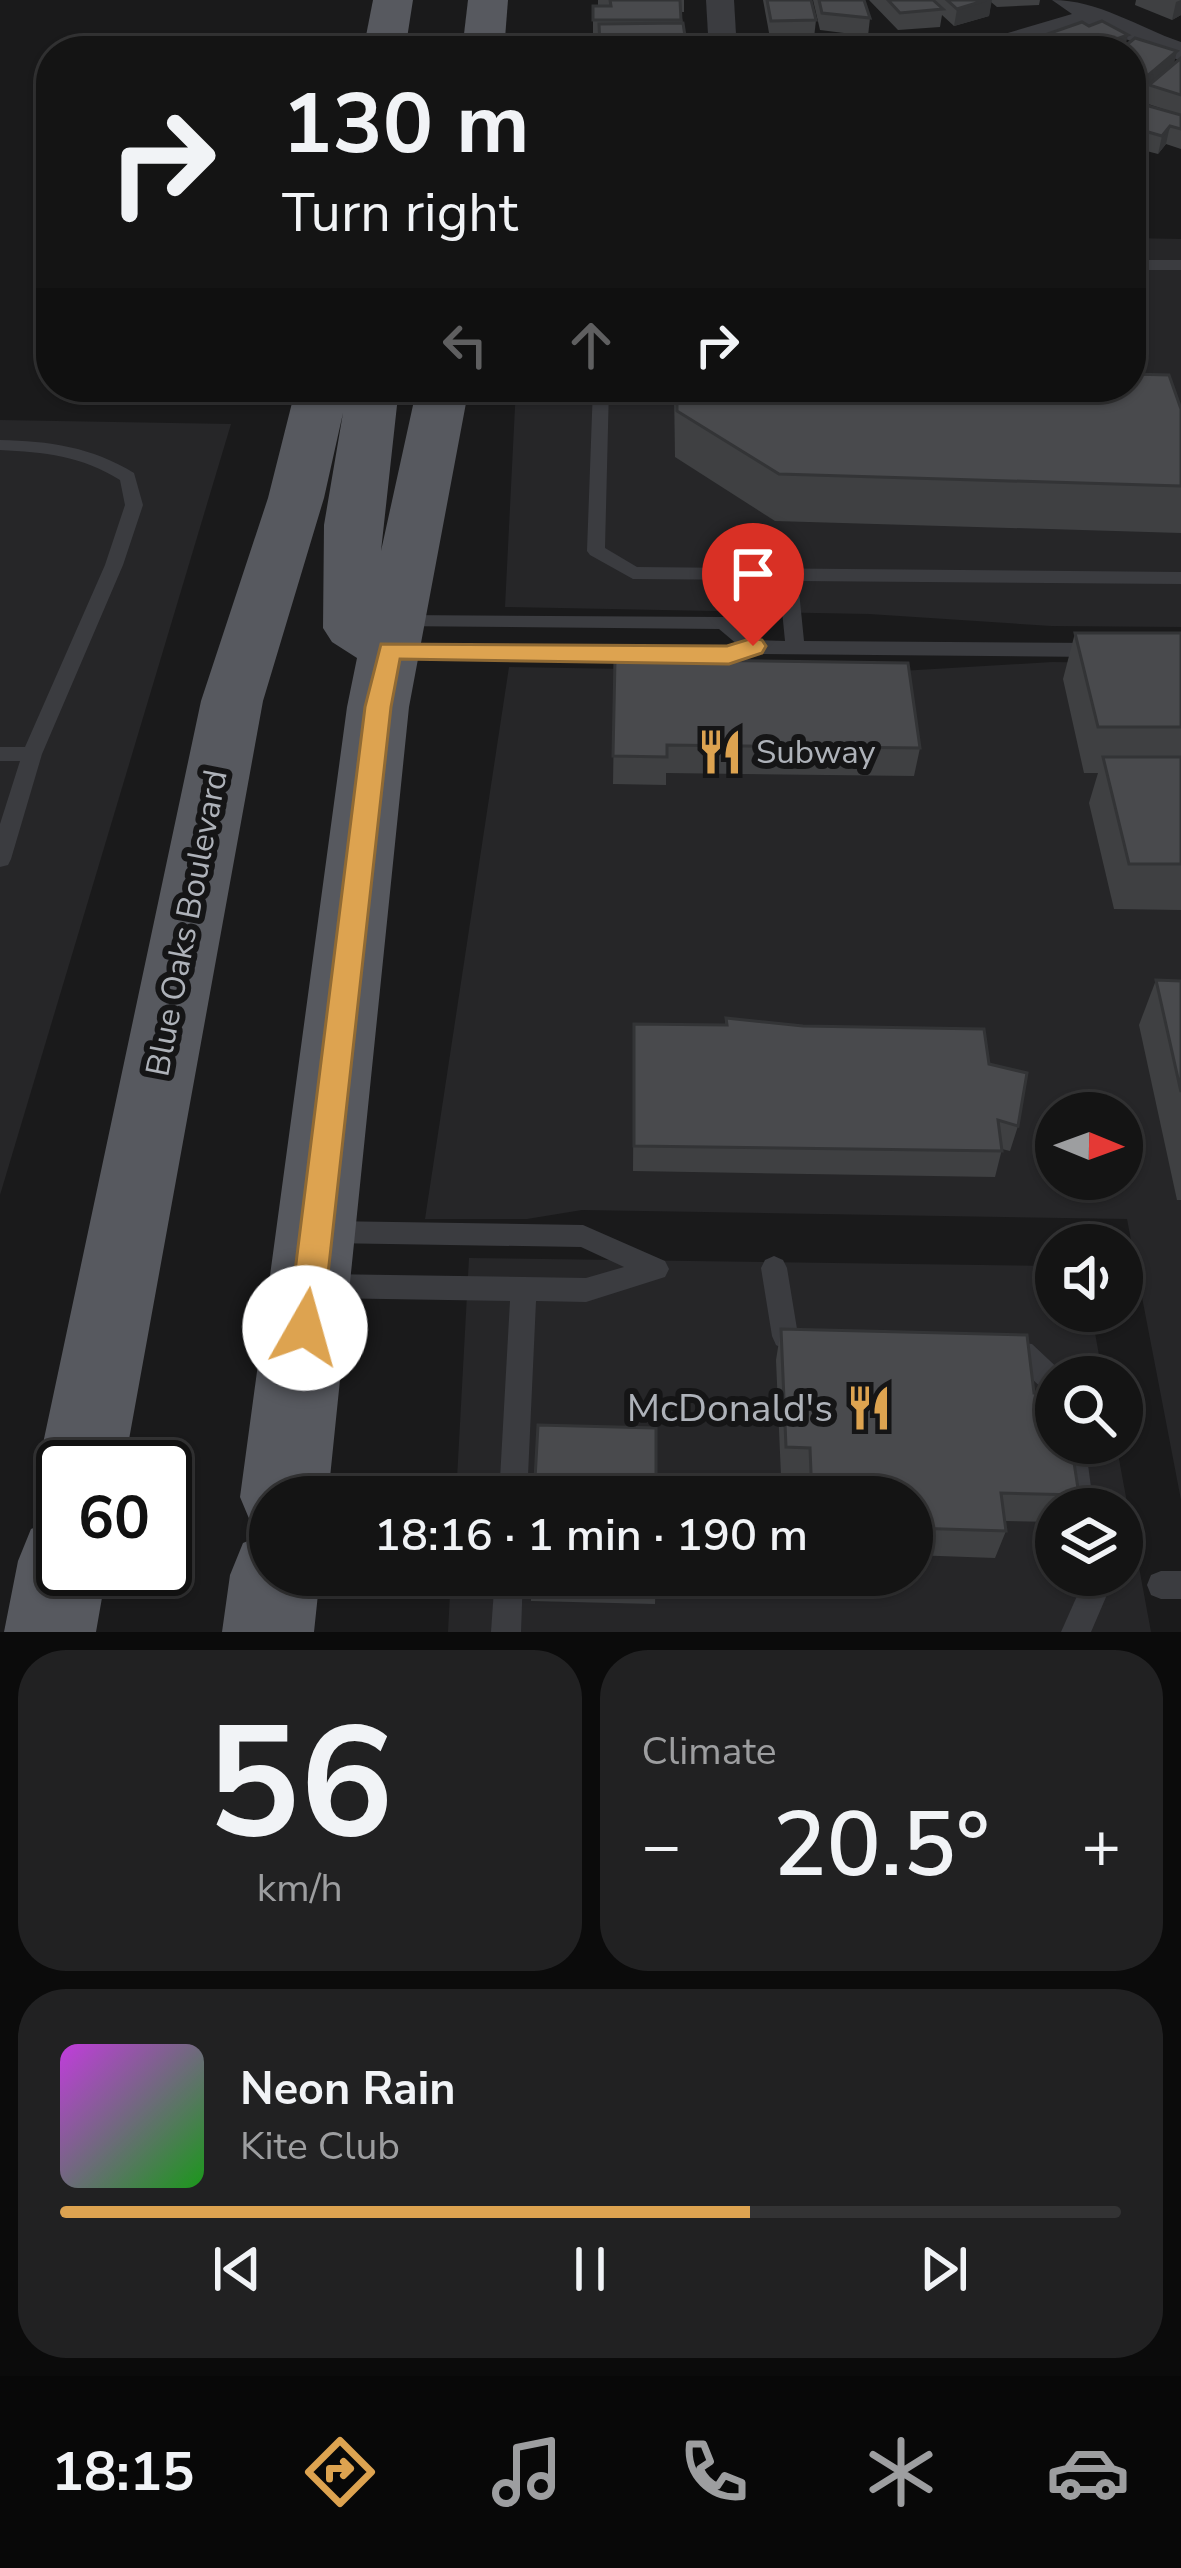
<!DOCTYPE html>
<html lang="en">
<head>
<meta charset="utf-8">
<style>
  body { margin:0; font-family:"Nunito Sans",sans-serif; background:#212122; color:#f1f3f6; height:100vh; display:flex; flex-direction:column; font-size:45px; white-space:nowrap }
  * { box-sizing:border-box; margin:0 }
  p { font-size:39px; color:#9d9ea0 }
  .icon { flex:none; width:66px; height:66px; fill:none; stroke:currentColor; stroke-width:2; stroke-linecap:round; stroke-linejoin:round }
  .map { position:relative; height:1632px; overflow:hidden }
  .panel { display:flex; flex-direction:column; gap:18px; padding:18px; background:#0b0b0b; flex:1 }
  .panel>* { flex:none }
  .guide { position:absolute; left:36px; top:36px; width:1110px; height:366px; border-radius:48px; box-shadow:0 3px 9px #0004,0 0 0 3px #333334; background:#141414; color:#f1f3f6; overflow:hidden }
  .needle { width:78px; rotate:91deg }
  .tools { position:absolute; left:1035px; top:1092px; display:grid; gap:24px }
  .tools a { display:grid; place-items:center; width:108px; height:108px; border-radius:50%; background:#141414; box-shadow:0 3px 9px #0004,0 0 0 3px #333334; font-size:60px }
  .speed { position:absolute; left:36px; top:1440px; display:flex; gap:24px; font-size:60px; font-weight:700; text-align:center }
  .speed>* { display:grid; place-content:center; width:156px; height:156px; border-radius:50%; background:#141414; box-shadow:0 3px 9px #0004,0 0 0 3px #333334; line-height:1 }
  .speed .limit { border:6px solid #111; border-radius:18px; background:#fff; color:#111 }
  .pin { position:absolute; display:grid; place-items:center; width:102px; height:102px; color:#fff; margin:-123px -51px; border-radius:50% 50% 50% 0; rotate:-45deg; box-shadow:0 0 12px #0007 }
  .pin .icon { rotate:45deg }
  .me { position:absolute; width:132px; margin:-66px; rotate:7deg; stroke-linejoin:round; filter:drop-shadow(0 0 9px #0008) }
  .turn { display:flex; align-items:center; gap:42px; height:252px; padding:0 48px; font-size:54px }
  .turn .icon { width:156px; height:156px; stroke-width:2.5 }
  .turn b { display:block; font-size:84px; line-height:102px }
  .lanes { display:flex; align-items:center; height:114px; padding:0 48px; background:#0003; justify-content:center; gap:60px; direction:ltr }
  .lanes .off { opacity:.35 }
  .big { font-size:90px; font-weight:600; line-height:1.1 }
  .panel .card { flex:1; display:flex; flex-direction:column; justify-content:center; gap:18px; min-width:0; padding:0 42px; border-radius:48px; background:#212122 }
  .panel .dial { align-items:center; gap:0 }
  .dial b { font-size:156px; line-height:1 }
  .song { display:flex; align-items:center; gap:36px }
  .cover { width:144px; height:144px; border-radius:18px; background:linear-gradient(135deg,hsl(290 70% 55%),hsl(120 70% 35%)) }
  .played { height:12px; border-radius:6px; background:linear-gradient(90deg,#dda350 65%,#333334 65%) }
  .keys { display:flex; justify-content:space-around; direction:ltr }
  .heat { display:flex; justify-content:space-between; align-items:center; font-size:66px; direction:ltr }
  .panel .tiles { flex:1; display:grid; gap:18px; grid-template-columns:1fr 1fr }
  .card:last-child { grid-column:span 2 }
  .trip { position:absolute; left:249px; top:1476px; width:684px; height:120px; border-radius:60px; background:#141414; box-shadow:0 3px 9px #0004,0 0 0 3px #333334; font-weight:600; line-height:120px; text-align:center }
  .dock { display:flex; height:192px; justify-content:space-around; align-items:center; background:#080808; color:#9d9ea0 }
  .dock .icon { width:84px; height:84px }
  .dock .current { color:#dda350 }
  .dock b { font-size:54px; color:#f1f3f6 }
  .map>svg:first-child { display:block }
  .built { fill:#262628; fill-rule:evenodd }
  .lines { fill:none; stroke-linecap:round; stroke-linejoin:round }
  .service { fill:#3b3c40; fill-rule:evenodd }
  .minor { fill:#3b3c40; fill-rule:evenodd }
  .primary { fill:#57595f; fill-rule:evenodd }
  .wall { fill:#3f4042 }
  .shaded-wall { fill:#333436 }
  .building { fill:#494a4d; stroke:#333436; stroke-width:3 }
  .route { fill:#dda350; stroke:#906a34; stroke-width:3 }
  .labels { text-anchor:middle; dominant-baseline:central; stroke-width:12; stroke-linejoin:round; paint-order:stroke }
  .poi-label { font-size:33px; fill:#aeb2b9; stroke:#151516; text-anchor:start }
  .street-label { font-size:33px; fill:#aeb2b9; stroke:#151516 }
  .near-poi-label { font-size:39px; fill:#aeb2b9; stroke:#151516; text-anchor:end }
</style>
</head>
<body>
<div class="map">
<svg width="1181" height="1632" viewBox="0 0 1181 1632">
  <rect width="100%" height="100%" fill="#1a1a1b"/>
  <g class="built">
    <polygon points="1131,238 1181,239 1181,627 1051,626 869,614 505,607 516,387 1131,387"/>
    <polygon points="0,420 231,424 0,1195"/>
    <path d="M1052,662L1181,664V1500L1127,1219L582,1210L527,1219H425L509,667L867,673ZM1056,1113H1122V1179H1056Z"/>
    <path d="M469,1258L1056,1266V1311H1091L1103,1377H1056V1443H1116L1151,1632H448L451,1575H912V1497H456ZM1056,1509H1122V1575H1056Z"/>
  </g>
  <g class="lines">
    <g class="service">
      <rect x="1131" y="260" width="50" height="10"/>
      <polygon points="593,387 609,387 605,548 637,567 1181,572 1181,584 798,581 804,641 1096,643 1106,650 1096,657 754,654 729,662 384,655 381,650 384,645 391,643 728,648 738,645 719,629 391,626 388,621 398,615 724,617 758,640 785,641 779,580 633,579 590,555 587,551"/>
      <path d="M0,440C49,441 92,447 134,473L143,505L123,565L42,754L11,859L8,865L0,867V824L20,761H0V747H25L105,565L125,505L120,480C82,456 44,452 0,450Z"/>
      <polygon points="328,1221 583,1225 665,1261 669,1269 665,1277 586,1302 536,1301 527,1497 499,1497 510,1301 323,1298 314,1294 310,1286 314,1278 323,1274 586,1278 624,1267 581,1247 328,1243 319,1240 315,1232 319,1224"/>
      <polygon points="774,1256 783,1260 787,1268 797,1329 813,1338 817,1347 813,1356 804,1359 776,1345 772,1336 761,1268 765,1260"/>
      <polygon points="1003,1341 1032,1344 1065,1375 1056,1377 1056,1397 1047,1393 1017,1365 994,1362 990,1353 994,1344"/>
      <polygon points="1057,1443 1085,1443 1094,1509 1066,1509"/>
      <polygon points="1161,1571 1181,1571 1181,1599 1161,1599 1151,1595 1147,1585 1151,1575"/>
      <polygon points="495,1575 523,1575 521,1632 491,1632"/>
      <polygon points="1075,1575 1103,1575 1106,1597 1091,1632 1061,1632 1077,1596"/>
    </g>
    <g class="minor">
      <polygon points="706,0 734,0 737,51 709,51"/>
      <path d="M1052,0C1099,0 1137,27 1181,42V61L1093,26L1007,51H963L967,45L1072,14Z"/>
    </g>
    <g class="primary">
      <polygon points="373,0 413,0 405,51 363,51"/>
      <polygon points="468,0 508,0 504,51 462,51"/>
      <polygon points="296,387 399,387 381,551 417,387 469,387 409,707 328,1497 270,1497 270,1575 320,1575 314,1632 222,1632 230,1575 243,1543 267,1533 253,1528 240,1497 347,707 357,658 332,642 323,628 324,525 343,413 324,498 263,701 124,1467 63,1467 63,1502 50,1497 38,1467 201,701 268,498"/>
      <polygon points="63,1516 63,1569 107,1569 96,1632 4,1632 18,1561 31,1529"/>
    </g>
  </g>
  <g class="wall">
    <polygon points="598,0 684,0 684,12 681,12 685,36 684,49 599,51 599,37 593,37 593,6 598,6"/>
    <polygon points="763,0 811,0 816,20 814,38 770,38"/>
    <polygon points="813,0 864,0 870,18 868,36 820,30"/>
    <polygon points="869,0 1040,0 1039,5 997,7 991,2 989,16 954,26 942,15 940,27 898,30"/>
    <polygon points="1136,0 1181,0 1181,15 1172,20 1135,5"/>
    <polygon points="1036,38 1125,46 1174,64 1181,58 1181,115 1145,103 1148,89 1135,101 1131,100 1131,51 1034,51"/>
    <polygon points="1131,101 1181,115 1181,149 1166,144 1158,154 1135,148 1135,151 1146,153 1142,172 1137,180 1143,199 1139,218 1131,218"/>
    <polygon points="674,387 1131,387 1181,409 1181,533 775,521 675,457"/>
    <polygon points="1075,633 1181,633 1181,910 1114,909 1089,803 1098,773 1084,773 1063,679"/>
    <polygon points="615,659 920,748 914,776 666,773 666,785 613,784"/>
    <polygon points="1156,980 1181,981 1181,1200 1177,1200 1139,1025"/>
    <polygon points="726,1018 989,1064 1018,1126 1010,1151 1002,1149 995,1177 633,1171 634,1024 725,1025"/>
    <polygon points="781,1329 1034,1393 1079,1495 1072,1509 1056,1509 1056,1522 1005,1521 1006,1531 995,1558 912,1555 912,1497 805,1497 804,1477 781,1476 776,1360"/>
    <polygon points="531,1575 656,1575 655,1604 531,1601"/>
  </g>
  <g class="shaded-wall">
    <polygon points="986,0 992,0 989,16 954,26 957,9"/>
    <polygon points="1181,0 1181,15 1172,20 1176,2"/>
    <polygon points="1128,35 1124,51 1082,51"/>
    <polygon points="1177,51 1173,68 1149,85 1148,89 1135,101 1139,83"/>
    <polygon points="1170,126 1166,144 1158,154 1162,136"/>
    <polygon points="1146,153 1142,172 1136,182 1140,164"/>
  </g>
  <g class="building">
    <polygon points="610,0 680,0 681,20 593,20 593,6 611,6"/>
    <polygon points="767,0 811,0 816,20 771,21"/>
    <polygon points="819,0 864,0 870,18 822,13"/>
    <polygon points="888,0 933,0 943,9 900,13"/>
    <polygon points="947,0 986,0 957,9"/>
    <polygon points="1102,21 1128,35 1082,51 1059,51 1036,38 1082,22 1089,26"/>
    <polygon points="683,23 685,36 676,36 677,45 600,46 599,24"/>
    <polygon points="1135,38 1177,51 1139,83 1131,81 1131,51 1119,51"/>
    <polygon points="599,48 693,49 693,51 599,51"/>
    <polygon points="1181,58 1181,95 1149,85"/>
    <polygon points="1131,101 1181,115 1181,129 1170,126 1162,136 1131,127"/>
    <polygon points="1131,150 1146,153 1140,164 1131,162"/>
    <polygon points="1131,174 1135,174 1143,199 1131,199"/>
    <polygon points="1131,374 1169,375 1181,409 1181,486 779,474 677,411 677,387 1131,387"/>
    <polygon points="1075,633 1181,633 1181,727 1098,727"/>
    <polygon points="615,659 908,663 920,748 667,745 667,757 613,756"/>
    <polygon points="1103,757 1181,757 1181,864 1129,864"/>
    <polygon points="1156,980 1181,981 1181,1092"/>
    <polygon points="726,1018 803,1026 984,1029 989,1064 1027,1073 1018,1126 998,1120 1002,1151 634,1146 634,1024 727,1025"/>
    <polygon points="781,1329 1027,1335 1034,1393 1056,1393 1056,1443 1071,1443 1079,1495 1001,1493 1006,1531 912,1528 912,1497 812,1497 810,1448 786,1447"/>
    <polygon points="538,1425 656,1428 656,1497 534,1497"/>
    <polygon points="531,1575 656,1575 656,1597 530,1594"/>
  </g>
  <polygon class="route" points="753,638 762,640 766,646 762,653 729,664 400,659 391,707 322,1328 317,1339 305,1344 293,1339 288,1328 365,707 381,644 727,646"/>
  <defs>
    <g id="restaurant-bare" transform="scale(3.6)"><path d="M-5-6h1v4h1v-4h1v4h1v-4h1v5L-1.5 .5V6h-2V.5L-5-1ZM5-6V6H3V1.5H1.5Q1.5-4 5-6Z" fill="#dda350" stroke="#151516" stroke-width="2.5" paint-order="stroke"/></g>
  </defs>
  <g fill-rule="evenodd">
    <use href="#restaurant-bare" x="720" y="752"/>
    <use href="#restaurant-bare" x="869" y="1408"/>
  </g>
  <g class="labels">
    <g class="poi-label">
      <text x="756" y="752">Subway</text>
    </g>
    <g class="street-label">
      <text transform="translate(187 923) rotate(-79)">Blue Oaks Boulevard</text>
    </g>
    <g class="near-poi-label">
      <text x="833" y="1408">McDonald's</text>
    </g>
  </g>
</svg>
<div class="tools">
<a><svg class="needle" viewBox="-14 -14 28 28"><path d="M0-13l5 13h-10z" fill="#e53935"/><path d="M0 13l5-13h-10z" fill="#9d9ea0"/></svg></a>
<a><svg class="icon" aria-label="sound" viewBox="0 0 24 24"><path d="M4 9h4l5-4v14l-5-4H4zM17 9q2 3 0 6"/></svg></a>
<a><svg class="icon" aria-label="search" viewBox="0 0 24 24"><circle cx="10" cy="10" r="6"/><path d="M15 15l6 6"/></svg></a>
<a><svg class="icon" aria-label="layers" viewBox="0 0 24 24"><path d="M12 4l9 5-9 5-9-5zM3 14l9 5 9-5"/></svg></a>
</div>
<div class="speed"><div class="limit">60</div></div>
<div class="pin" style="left:753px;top:646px;background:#d93025"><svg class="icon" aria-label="arrive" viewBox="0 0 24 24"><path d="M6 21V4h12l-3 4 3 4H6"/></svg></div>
<svg class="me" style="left:305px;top:1328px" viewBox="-20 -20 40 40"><circle r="19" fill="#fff"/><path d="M0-13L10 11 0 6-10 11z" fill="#dda350"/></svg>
<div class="trip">18:16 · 1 min · 190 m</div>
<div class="guide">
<div class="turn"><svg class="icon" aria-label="right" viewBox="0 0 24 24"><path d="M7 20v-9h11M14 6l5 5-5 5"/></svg><div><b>130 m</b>Turn right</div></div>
<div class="lanes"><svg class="icon off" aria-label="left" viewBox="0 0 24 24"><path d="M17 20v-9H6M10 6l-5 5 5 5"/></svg><svg class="icon off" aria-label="ahead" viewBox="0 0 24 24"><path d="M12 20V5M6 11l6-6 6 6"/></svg><svg class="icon" aria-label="right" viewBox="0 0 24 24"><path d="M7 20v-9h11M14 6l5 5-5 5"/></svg></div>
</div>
</div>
<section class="panel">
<div class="tiles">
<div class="card dial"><b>56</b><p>km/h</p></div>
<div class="card"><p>Climate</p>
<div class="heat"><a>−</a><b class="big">20.5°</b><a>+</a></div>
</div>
<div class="card">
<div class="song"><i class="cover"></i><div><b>Neon Rain</b><p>Kite Club</p></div></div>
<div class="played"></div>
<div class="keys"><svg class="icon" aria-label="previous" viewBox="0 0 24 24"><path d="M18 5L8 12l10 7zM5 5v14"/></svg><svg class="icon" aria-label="pause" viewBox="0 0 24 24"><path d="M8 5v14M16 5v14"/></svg><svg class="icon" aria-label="next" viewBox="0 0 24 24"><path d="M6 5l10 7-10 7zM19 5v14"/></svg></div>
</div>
</div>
</section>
<nav class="dock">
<b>18:15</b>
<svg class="icon current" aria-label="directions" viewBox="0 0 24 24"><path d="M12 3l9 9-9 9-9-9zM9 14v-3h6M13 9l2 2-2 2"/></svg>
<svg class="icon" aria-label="music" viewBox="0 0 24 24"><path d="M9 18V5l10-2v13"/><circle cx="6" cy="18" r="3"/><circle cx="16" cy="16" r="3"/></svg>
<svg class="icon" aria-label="phone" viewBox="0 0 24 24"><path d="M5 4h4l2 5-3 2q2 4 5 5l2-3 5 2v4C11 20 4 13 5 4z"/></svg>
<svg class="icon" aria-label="climate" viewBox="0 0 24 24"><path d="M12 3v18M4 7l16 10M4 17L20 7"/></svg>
<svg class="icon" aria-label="car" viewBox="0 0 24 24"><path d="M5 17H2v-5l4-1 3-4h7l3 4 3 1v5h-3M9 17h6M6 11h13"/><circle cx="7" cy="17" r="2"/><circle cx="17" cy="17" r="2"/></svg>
</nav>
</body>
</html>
